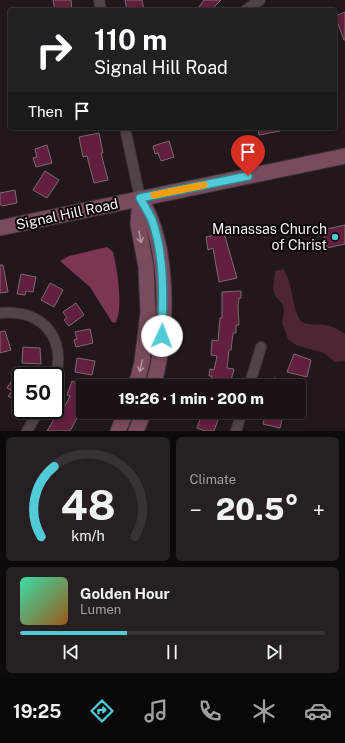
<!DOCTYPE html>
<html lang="en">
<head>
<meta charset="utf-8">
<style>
  body { margin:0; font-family:"Public Sans",sans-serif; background:#272022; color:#f1f3f6; height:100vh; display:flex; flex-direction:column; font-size:15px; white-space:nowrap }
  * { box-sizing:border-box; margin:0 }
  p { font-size:13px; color:#9f9ea0 }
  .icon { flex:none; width:22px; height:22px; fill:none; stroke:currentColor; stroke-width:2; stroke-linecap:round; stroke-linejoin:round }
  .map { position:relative; height:431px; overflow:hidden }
  .sheet { display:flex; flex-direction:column; gap:6px; padding:6px; background:#0e0a0c; flex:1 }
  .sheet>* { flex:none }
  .guide { position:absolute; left:8px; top:8px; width:329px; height:122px; border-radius:4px; box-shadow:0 2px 6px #0003,0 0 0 1px #383234; background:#202124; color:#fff; overflow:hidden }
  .speed { position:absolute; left:12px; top:367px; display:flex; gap:8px; font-size:20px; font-weight:700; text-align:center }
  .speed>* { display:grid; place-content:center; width:52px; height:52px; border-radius:50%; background:#1a1215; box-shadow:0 2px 6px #0003,0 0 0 1px #383234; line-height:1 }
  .speed .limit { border:2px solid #111; border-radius:6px; background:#fff; color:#111 }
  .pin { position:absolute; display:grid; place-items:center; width:34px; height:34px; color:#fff; margin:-41px -17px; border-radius:50% 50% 50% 0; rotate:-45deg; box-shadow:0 0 4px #0007 }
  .pin .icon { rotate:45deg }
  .me { position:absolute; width:44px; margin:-22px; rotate:2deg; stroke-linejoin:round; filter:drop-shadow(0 0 3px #0008) }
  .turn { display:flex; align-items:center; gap:14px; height:84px; padding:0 20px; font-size:18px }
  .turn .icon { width:52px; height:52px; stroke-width:2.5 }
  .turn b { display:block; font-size:28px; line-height:34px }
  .then { display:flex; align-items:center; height:38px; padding:0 20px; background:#0003; gap:8px; font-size:15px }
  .big { font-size:30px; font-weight:800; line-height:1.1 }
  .sheet .tile { flex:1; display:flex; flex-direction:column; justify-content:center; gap:6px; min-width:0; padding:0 14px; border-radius:6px; background:#272022 }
  .sheet .dial { align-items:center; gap:0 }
  .dial svg { height:104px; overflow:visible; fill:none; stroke:#383234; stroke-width:7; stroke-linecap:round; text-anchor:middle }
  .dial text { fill:#f1f3f6; stroke:none }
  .song { display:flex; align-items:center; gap:12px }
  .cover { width:48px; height:48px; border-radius:6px; background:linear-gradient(135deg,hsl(160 70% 55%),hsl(30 70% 35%)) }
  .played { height:4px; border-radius:2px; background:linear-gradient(90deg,#52cbd9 35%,#383234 35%) }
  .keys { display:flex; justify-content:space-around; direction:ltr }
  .heat { display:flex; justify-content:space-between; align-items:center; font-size:22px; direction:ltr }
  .sheet .tiles { flex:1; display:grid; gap:6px; grid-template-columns:1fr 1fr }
  .tile:last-child { grid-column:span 2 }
  .trip { position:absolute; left:76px; top:379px; width:230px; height:40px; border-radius:4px; background:#1a1215; box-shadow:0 2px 6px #0003,0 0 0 1px #383234; font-weight:800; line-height:40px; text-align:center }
  .menu { display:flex; height:64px; justify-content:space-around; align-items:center; background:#0a0708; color:#9f9ea0 }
  .menu .icon { width:28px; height:28px }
  .menu .on { color:#52cbd9 }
  .menu b { font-size:18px; color:#f1f3f6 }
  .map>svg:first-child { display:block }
  .green { fill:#4d2535 }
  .water { fill:#7c3653 }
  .building { fill:#631f3e; stroke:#796c70 }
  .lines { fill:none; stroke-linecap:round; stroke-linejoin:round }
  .street-casing { stroke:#3a3335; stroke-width:12 }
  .secondary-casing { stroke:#3a3335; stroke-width:17 }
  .street { stroke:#514448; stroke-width:10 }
  .secondary { stroke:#7a4a5e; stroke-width:15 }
  .oneway { stroke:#b395a1 }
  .route-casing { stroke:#35848d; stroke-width:10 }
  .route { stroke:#52cbd9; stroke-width:7 }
  .slow { stroke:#f59e0b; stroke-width:7 }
  .poi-dot { fill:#52cbd9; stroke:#090506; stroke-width:1.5 }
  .labels { text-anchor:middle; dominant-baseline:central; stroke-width:4; stroke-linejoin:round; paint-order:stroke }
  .street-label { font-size:14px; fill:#f8f0f3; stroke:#090506 }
  .poi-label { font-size:14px; fill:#f8f0f3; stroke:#090506; text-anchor:end }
</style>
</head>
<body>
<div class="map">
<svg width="345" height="431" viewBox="0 0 345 431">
  <rect width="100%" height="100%" fill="#22181c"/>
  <path class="green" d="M283,269C294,281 291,316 304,323C310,325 319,324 325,325C333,326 339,330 345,334V361L335,362L324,353L296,345L288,339L282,323L284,311L283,305L276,297L273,290L275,271Z"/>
  <path class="water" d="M107,247L113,252C117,267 124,311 115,323L112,322L90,287L60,261L69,256Z"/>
  <g class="building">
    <polygon points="53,0 71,0 72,10 55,10"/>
    <polygon points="125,0 142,0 144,10 127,10"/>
    <polygon points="204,0 221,0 211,10 197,10"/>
    <polygon points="345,12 345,40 344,40 335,16"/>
    <polygon points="258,128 279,128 280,131 259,135"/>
    <polygon points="99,133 103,153 101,153 108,180 94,183 87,156 83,157 79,137"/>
    <polygon points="169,141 174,157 161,161 158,153 155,154 153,146"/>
    <polygon points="47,145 52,163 36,167 33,158 37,157 35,149"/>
    <polygon points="45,171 59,180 47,198 33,190"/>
    <polygon points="15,190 17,203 2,206 0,204 0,193"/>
    <polygon points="345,225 345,244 327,248 323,230"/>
    <polygon points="224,233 237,278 219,282 213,248 208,250 206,237"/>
    <polygon points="0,265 3,265 8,292 0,293"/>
    <polygon points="21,274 36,277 33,292 26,291 25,295 17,294"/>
    <polygon points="50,283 63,290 54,307 41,300"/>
    <polygon points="241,291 241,298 239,298 238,306 239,325 236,325 236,333 233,333 231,350 229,350 227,368 234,369 230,384 211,381 212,376 209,376 210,369 214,370 217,356 211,355 212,340 218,341 220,318 222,318 222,292"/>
    <polygon points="76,303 84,315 69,326 64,320 67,318 63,312"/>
    <polygon points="90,329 93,343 76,347 74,340 77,339 75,332"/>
    <polygon points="5,331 11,350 0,353 0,332"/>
    <polygon points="23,347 40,348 41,364 22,363"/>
    <polygon points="294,354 311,360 307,377 287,372"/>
    <polygon points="77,358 95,361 92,375 75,372"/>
    <polygon points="14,377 19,380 21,389 21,404 8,396 12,391 7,388"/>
    <polygon points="274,378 298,383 298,386 272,386"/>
    <polygon points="72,381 83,385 83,407 70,431 47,431 60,409 63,410 70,396 67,395"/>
    <polygon points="266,412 280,412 280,415 283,415 280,428 263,424"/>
    <polygon points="202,414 218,420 214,431 205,431 197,428"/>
  </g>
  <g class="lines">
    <g class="street-casing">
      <g id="street">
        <polyline points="99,0 101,10"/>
        <polyline points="246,10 260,0"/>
        <polyline points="125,128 140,198"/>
        <path d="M0,313C43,309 67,338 55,379"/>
        <polyline points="249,386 261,347"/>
        <polyline points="27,431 39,410"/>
        <polyline points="236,431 242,412"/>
      </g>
    </g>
    <g class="secondary-casing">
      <g id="secondary">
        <path d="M140,198C144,205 149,213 151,220C169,267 167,339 153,386"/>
        <polyline points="0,228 345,156"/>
        <polyline points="136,386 142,362 148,313 146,267 138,224 140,198"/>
        <polyline points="118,431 126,412"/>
        <polyline points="136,431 144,412"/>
      </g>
    </g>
    <use href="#street" class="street"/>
    <use href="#secondary" class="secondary"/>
  </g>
  <defs><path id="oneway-shaft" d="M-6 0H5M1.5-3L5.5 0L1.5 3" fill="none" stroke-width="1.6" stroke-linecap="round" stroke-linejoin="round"/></defs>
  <g class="oneway">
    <use href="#oneway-shaft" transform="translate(140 237) rotate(79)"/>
    <use href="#oneway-shaft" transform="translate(141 366) rotate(103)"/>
  </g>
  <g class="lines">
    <g class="route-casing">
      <path id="route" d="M162,336C163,298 165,257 152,220C149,213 144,205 140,198L248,176"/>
    </g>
    <use href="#route" class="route"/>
    <polyline class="slow" points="154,195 204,185"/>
  </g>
  <circle class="poi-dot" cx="335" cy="237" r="4"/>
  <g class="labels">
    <g class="street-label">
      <text transform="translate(67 214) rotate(-12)">Signal Hill Road</text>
    </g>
    <g class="poi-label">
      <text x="327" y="229">Manassas Church<tspan x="327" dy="16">of Christ</tspan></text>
    </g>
  </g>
</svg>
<div class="speed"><div class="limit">50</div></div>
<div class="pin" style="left:248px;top:176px;background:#d93025"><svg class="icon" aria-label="arrive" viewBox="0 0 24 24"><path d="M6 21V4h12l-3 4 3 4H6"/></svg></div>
<svg class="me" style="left:162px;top:336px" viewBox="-20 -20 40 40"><circle r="19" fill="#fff"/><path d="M0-13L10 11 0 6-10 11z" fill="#52cbd9"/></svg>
<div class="trip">19:26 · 1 min · 200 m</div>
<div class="guide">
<div class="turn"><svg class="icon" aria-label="right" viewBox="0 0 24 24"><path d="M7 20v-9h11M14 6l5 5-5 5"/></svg><div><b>110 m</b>Signal Hill Road</div></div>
<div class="then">Then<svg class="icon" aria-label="arrive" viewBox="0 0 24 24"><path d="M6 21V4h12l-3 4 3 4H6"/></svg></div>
</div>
</div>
<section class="sheet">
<div class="tiles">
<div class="tile dial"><svg viewBox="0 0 100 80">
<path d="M14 69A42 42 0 1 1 86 69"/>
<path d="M14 69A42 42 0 0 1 24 15" stroke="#52cbd9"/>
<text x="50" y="56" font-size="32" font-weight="700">48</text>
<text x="50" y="72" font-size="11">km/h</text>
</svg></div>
<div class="tile"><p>Climate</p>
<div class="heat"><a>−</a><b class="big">20.5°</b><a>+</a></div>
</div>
<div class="tile">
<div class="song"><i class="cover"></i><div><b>Golden Hour</b><p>Lumen</p></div></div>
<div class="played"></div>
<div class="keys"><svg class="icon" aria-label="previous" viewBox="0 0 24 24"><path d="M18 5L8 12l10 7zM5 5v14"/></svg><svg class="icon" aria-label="pause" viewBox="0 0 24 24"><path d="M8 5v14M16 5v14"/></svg><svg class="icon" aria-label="next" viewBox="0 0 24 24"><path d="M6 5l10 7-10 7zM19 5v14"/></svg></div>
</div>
</div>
</section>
<nav class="menu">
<b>19:25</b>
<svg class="icon on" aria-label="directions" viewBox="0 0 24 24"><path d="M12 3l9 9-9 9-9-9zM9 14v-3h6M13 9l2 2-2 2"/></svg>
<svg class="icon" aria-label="music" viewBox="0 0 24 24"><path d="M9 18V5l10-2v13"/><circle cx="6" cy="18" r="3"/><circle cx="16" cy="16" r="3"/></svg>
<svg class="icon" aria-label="phone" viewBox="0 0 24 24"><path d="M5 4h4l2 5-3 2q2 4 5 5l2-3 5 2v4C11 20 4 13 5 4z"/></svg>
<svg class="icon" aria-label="climate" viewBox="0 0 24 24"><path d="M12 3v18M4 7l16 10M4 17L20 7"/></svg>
<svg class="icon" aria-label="car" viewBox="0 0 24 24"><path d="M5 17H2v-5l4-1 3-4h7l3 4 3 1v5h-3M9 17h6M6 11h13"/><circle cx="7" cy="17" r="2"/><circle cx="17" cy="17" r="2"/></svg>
</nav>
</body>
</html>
